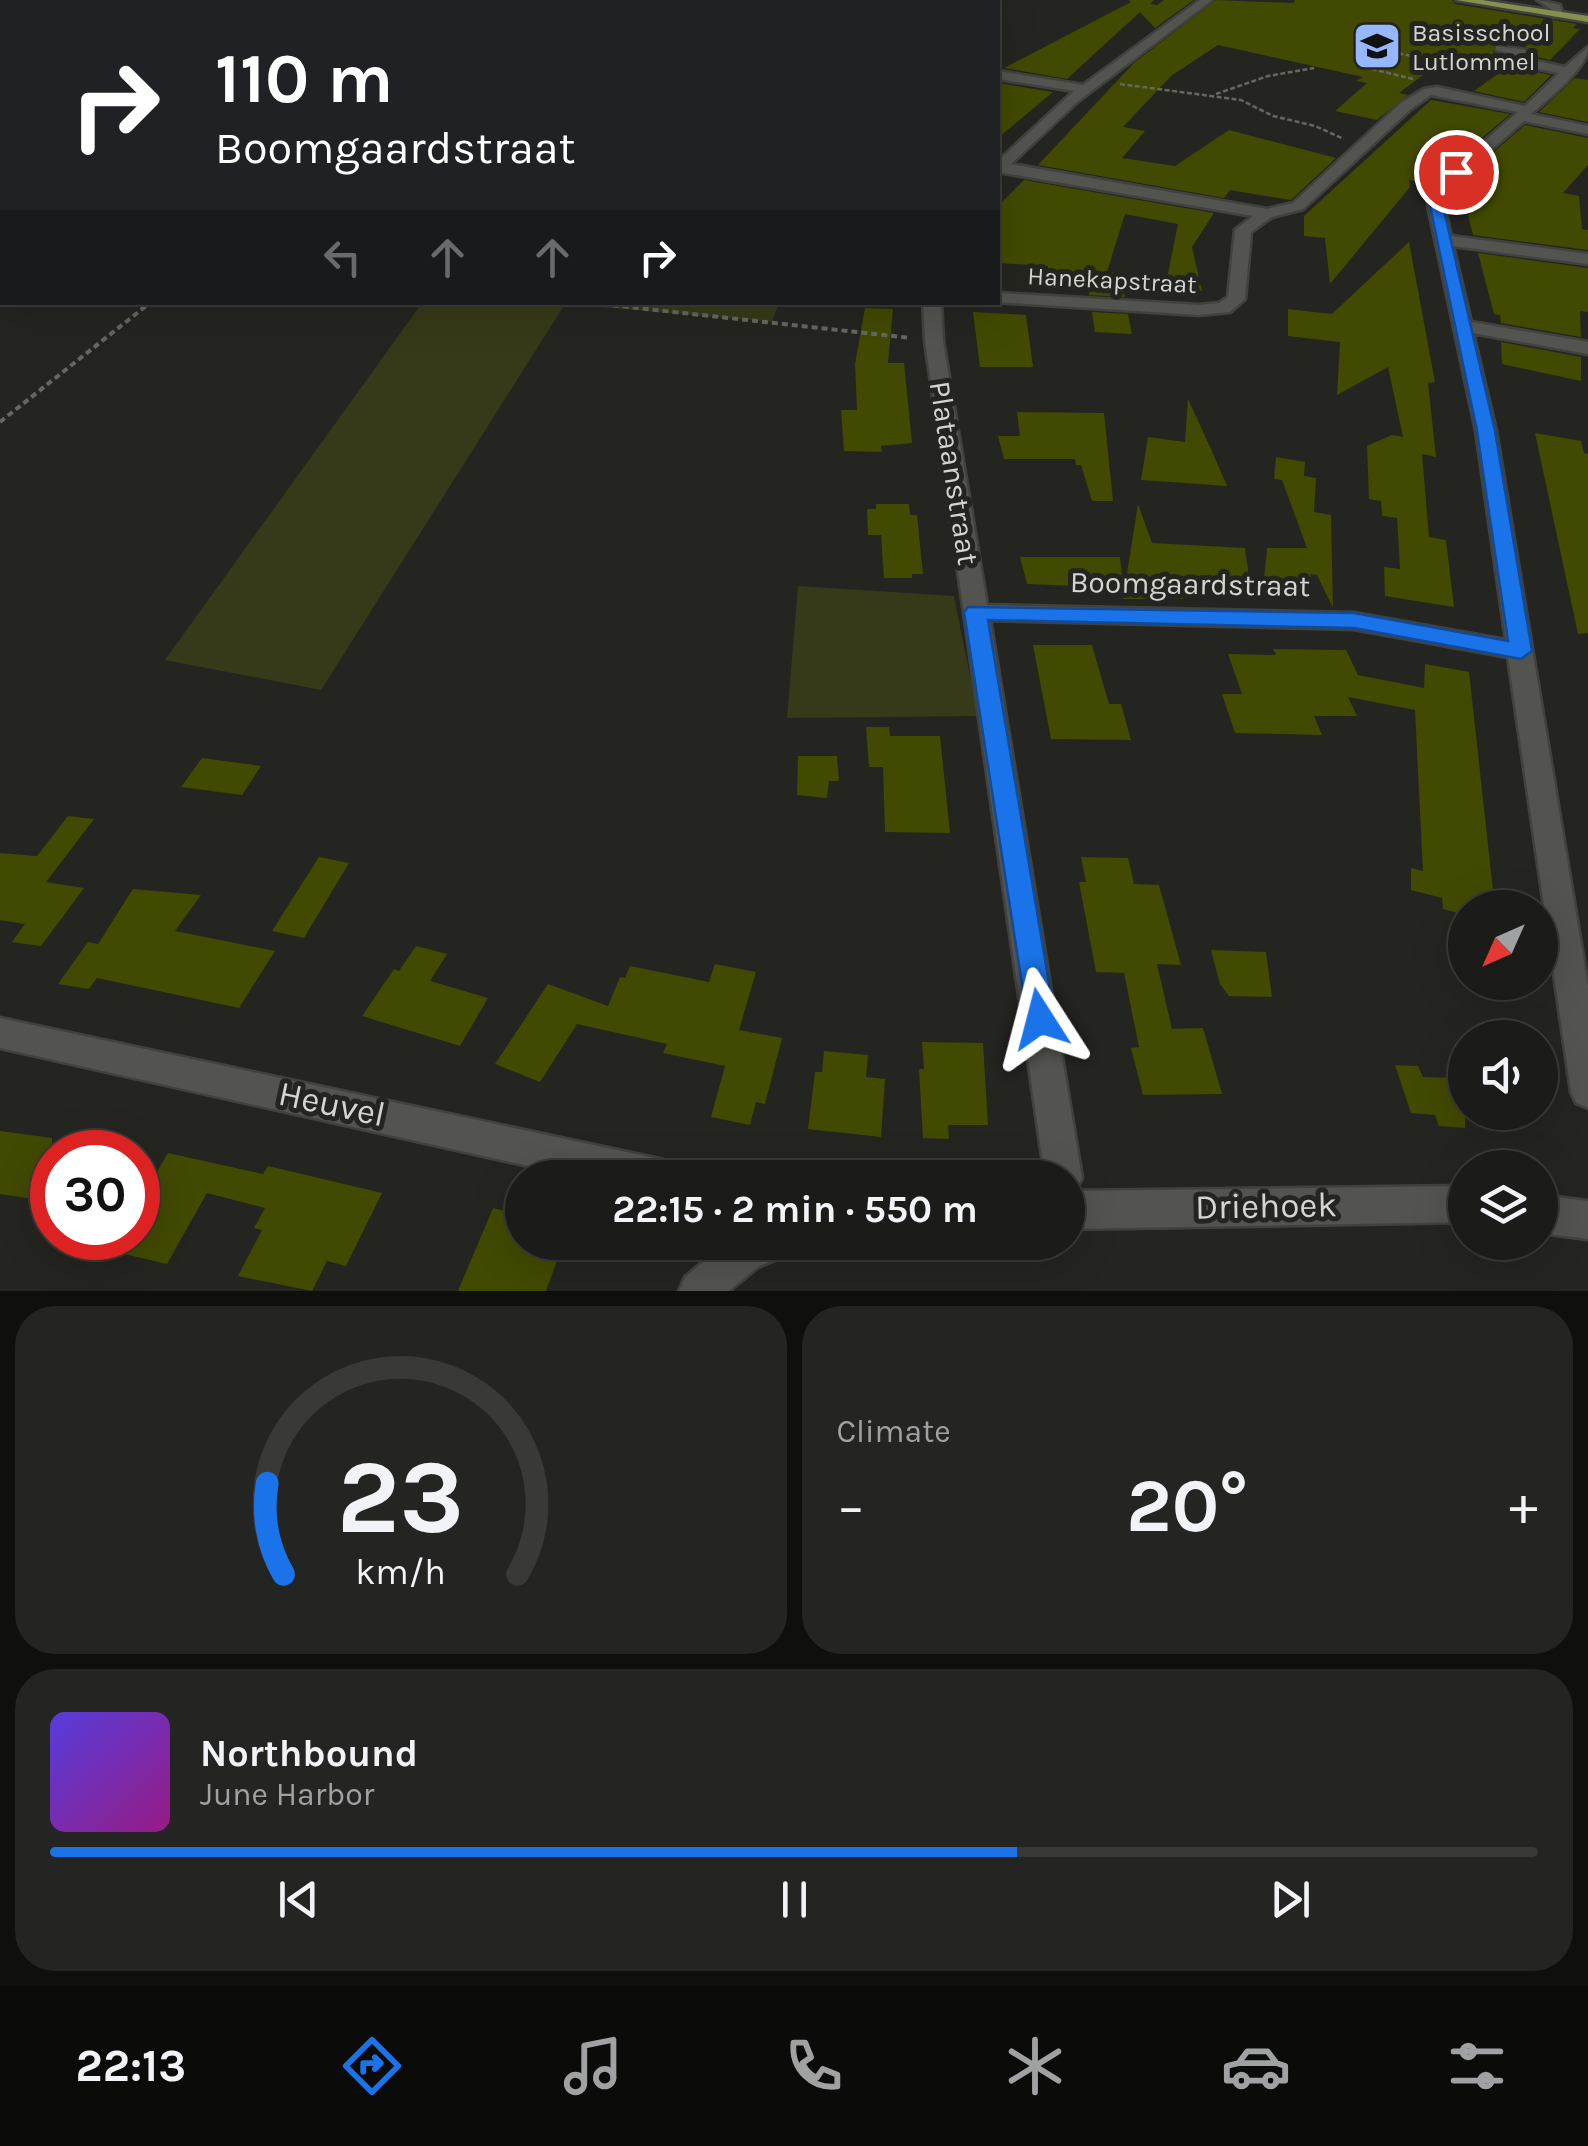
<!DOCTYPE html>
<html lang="en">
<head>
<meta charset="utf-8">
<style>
  body { margin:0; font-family:Karla,sans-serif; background:#242522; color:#f1f3f6; height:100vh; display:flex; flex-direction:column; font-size:38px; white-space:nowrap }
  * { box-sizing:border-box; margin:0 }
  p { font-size:32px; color:#a0a1a2 }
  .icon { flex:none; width:55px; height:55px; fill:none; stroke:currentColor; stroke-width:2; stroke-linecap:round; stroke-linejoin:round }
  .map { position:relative; height:1291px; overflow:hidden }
  .panel { display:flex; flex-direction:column; gap:15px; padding:15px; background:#0f0f0e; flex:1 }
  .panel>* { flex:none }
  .hud { position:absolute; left:0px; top:0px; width:1000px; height:305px; box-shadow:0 10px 40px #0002,0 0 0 2px #393a38; background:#202124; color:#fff; overflow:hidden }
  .needle { width:65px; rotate:225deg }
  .controls { position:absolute; left:1448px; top:890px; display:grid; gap:20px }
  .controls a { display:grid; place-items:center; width:110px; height:110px; border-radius:50%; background:#1b1c19; box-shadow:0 10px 40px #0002,0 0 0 2px #393a38; font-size:50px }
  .speed { position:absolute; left:30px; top:1130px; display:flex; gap:20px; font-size:50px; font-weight:700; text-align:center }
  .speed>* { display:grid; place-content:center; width:130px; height:130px; border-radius:50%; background:#1b1c19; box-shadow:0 10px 40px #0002,0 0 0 2px #393a38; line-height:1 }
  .speed .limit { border:15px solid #d22; background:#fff; color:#111 }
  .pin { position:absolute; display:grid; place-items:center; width:85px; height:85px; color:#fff; margin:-42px; border:5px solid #fff; border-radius:50%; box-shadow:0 2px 10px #0007 }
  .me { position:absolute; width:110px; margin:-55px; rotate:351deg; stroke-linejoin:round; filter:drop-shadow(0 0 8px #0008) }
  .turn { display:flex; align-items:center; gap:35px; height:210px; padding:0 50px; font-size:45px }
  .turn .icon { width:130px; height:130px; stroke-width:2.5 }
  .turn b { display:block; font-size:70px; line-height:85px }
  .lanes { display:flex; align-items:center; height:95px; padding:0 50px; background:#0003; justify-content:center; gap:50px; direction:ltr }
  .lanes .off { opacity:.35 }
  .big { font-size:75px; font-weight:700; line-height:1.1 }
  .panel .card { flex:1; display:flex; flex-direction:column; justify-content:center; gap:15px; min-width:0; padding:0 35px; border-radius:40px; background:#242522 }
  .panel .dial { align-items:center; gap:0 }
  .dial svg { height:260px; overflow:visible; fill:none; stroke:#393a38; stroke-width:7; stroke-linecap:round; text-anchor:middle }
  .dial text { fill:#f1f3f6; stroke:none }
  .song { display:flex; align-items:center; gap:30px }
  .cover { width:120px; height:120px; border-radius:15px; background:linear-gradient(135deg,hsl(250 70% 55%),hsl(310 70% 35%)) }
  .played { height:10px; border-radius:5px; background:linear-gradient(90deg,#1a73e8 65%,#393a38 65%) }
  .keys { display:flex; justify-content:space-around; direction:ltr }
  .heat { display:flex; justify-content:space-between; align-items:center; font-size:55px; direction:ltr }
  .panel .tiles { flex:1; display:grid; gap:15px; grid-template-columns:1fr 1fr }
  .card:last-child { grid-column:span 2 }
  .trip { position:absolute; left:505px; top:1160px; width:580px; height:100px; border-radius:50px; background:#1b1c19; box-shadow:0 10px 40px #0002,0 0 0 2px #393a38; font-weight:700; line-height:100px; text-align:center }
  .menu { display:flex; height:160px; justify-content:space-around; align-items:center; background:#0b0b0a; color:#a0a1a2 }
  .menu .icon { width:70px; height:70px }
  .menu .active { color:#1a73e8 }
  .menu b { font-size:45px; color:#f1f3f6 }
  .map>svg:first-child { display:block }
  .green { fill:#363a18 }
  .building { fill:#424900 }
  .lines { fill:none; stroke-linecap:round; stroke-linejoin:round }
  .minor-casing { stroke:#41423f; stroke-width:5 }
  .major-casing { stroke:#41423f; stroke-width:5 }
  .path-far1 { stroke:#666763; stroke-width:2.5; stroke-dasharray:5 2.5; stroke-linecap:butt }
  .path { stroke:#666763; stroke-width:4; stroke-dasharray:6 4; stroke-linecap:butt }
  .minor { fill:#53544f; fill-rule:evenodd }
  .major { fill:#878f4f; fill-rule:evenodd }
  .route { fill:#1a73e8; stroke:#114b97; stroke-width:2.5 }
  .labels { text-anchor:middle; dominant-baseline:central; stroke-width:10; stroke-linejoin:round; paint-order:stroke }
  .far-poi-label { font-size:25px; fill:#d4d5d2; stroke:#242521; text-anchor:start }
  .far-street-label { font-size:25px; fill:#d4d5d2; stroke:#242521 }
  .street-label { font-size:30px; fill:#d4d5d2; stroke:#242521 }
  .near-street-label { font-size:35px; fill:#d4d5d2; stroke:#242521 }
</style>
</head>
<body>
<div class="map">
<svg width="1588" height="1291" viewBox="0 0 1588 1291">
  <rect width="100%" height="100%" fill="#242521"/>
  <g class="green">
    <polygon points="422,303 779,303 772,322 565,304 321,690 165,660"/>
    <polygon points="798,586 954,596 978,716 787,718"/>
  </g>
  <g class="building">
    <polygon points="1128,0 1154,0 1150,4 1157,5 1164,0 1194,0 1155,28 1140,12 1067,79 1004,68 1131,2"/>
    <polygon points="1216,0 1294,3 1295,0 1452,0 1455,4 1577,24 1573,28 1580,29 1550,60 1528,55 1526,46 1494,43 1493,52 1508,57 1508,67 1551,75 1524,102 1474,91 1506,68 1449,56 1399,93 1408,95 1377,120 1335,111 1367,83 1356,81 1363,77 1218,45 1171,76 1123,127 1145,131 1122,158 1175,166 1229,130 1336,158 1291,200 1230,190 1224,198 1038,165 1134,63"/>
    <polygon points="1575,78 1588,80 1588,122 1539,112"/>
    <polygon points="998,83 1053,92 998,138 998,98 1002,94 998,93"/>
    <polygon points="1431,100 1510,114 1457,159 1437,155 1415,181 1409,180 1410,187 1330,284 1325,238 1304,236 1304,216"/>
    <polygon points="1525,125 1588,138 1588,165 1563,193 1579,196 1582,229 1588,230 1588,250 1473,235 1468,215 1482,197 1465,193 1493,167 1480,164"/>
    <polygon points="1024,180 1214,213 1192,247 1202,291 1165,288 1178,224 1125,214 1107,272 1120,272 1125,297 1089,295 1088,286 1048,284 1048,266 998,263 998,206"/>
    <polygon points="1409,242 1435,382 1428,383 1436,457 1422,454 1429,537 1446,540 1454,607 1385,596 1384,567 1400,569 1397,518 1382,516 1381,501 1369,499 1367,446 1392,435 1403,437 1388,367 1337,395 1340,342 1288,336 1288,309 1332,314"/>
    <polygon points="1478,253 1588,268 1588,312 1580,311 1581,337 1501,323 1500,315 1494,314"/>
    <polygon points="865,308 893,309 888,363 904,363 912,443 881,446 882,452 844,451 841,410 857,410 855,364"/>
    <polygon points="973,312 1026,315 1033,367 980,367"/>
    <polygon points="1092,312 1128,314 1132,334 1095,332"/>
    <polygon points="1501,342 1581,357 1581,381 1502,364"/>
    <polygon points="1188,399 1211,449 1227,486 1141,480 1148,437 1185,442"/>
    <polygon points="1017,412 1104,413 1113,501 1092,501 1081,465 1076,465 1075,459 1004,459 998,436 1020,436"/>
    <polygon points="1535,433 1581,441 1584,453 1588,454 1588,633 1578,634"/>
    <polygon points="1276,457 1305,462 1304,476 1316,478 1314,512 1331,515 1333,608 1317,575 1310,574 1312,579 1264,579 1267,548 1307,548 1282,480 1274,479"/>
    <polygon points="876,504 909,504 910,515 917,515 923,574 912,574 912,578 884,578 881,535 868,535 867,509 876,509"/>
    <polygon points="1138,504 1152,543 1245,548 1249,576 1176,576 1183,599 1123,599"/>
    <polygon points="1020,557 1120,557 1123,588 1027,584"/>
    <polygon points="1033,645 1092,645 1109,704 1121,704 1131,740 1051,739"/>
    <polygon points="1273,649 1346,650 1358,675 1424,688 1425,664 1469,672 1495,908 1465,908 1465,915 1443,909 1442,898 1411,890 1411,868 1423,871 1415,710 1348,697 1357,716 1314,716 1322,735 1235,733 1222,694 1242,694 1228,654 1276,655"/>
    <polygon points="866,727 889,727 890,736 940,736 950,833 885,832 883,767 869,767"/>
    <polygon points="798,756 837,756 839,781 829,781 827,798 797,795"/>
    <polygon points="202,758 261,766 242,795 181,787"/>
    <polygon points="68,816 94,819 46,882 84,888 41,946 12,942 25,924 0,920 0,853 37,856"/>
    <polygon points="319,857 349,863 304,938 272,931"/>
    <polygon points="1081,857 1128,858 1134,884 1159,885 1181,965 1157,964 1172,1029 1203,1028 1222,1094 1143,1095 1131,1048 1139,1047 1124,973 1096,972 1079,882 1086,882"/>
    <polygon points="133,889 201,895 175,931 275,951 239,1008 97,978 89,989 58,984 88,942 98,944"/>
    <polygon points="416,946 447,954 430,981 488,998 460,1046 362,1016 394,969 399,971"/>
    <polygon points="1211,950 1266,952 1272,997 1229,996 1220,984"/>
    <polygon points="715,964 756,972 739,1030 782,1038 765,1104 756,1102 750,1125 711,1117 725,1066 663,1053 667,1044 577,1024 540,1082 495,1064 548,984 608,1006 620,977 625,978 630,966 709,982"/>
    <polygon points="922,1042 983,1043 988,1125 948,1125 949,1139 923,1138 919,1069 924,1069"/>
    <polygon points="824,1051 868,1055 866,1077 885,1079 881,1137 808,1129 815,1072 822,1072"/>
    <polygon points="1395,1065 1418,1066 1423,1077 1465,1078 1465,1128 1439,1126 1435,1115 1411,1113"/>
    <polygon points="0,1131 52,1138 52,1202 0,1194"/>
    <polygon points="168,1153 263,1174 268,1166 382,1193 346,1266 327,1261 312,1291 238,1276 262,1230 254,1228 265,1208 207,1193 167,1264 94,1247 95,1238 138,1238 138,1203"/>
    <polygon points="493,1208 522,1215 522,1242 564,1242 546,1291 458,1291"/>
  </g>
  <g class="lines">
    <g class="minor-casing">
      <g id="minor">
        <path d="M1200,0H1212L1077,102L1011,164L1267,209L1293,203L1401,103L1424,89L1437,87L1525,106L1559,73L1509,63L1513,54L1496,50V46L1526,50L1522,58L1565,67L1588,47C1588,68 1548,99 1531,114L1588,126V134L1524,121L1451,185L1444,206L1451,236L1588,254V264L1453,246L1471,322L1588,342V354L1473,333L1496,431L1588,986V1108L1576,1103L1571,1092L1508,657L1354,629L990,620L1082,1178L1075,1191L1465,1186V1222L1068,1229V1178H1045L925,341L923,302H941L943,341L987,605L1354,613L1506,640L1476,431L1428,206L1439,180L1518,112L1431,95L1411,109L1303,209L1272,217L1251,232L1245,299L1230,312L1199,315L995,302L998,293L1199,305L1219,303L1228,297L1235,230L1253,216L998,172V161L1074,91L998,79V71L1083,85Z"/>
        <polygon points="1537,0 1560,5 1563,15 1554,17 1551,9"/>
        <polygon points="0,48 2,49 2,55 0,56"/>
        <polygon points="0,1018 664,1160 677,1165 682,1178 582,1178 0,1048"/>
        <polygon points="1540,1195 1588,1201 1588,1239 1540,1233"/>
        <polygon points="727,1242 789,1242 784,1256 758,1267 729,1291 679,1291 685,1277"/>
      </g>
    </g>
    <g class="major-casing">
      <polygon id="major" points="1456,0 1482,0 1588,16 1588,22"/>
    </g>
    <g class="path-far1">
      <polyline points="1443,73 1465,58 1487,56"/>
      <polyline points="1413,79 1372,69 1392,52 1455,65"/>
      <polyline points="1120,84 1241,100 1273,116 1315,126 1344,139"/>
      <polyline points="1216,94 1268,76 1314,68"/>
    </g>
    <g class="path">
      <polyline points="583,302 911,338"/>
      <polyline points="0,422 151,302"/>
    </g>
    <use href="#minor" class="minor"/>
    <use href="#major" class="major"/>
  </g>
  <polygon class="route" points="1451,169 1462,172 1450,184 1443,206 1495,431 1532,651 1521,659 1354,628 988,620 1055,1019 1050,1029 1040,1033 1029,1029 964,612 968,607 1354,613 1508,641 1477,431 1430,206 1438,183"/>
  <defs>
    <g id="school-square" transform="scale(2.5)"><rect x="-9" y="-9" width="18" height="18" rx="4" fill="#96b6fd" stroke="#242521"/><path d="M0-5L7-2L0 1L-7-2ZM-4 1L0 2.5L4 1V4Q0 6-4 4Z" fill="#111"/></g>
  </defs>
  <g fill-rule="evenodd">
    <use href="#school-square" x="1377" y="46"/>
  </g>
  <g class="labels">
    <g class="far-poi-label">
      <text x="1412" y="32">Basisschool<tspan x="1412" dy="29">Lutlommel</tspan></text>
    </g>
    <g class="far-street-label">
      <text transform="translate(1112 280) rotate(3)">Hanekapstraat</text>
    </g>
    <g class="street-label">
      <text transform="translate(954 473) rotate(81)">Plataanstraat</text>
      <text transform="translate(1190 584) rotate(1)">Boomgaardstraat</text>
    </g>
    <g class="near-street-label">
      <text transform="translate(332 1104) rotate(12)">Heuvel</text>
      <text transform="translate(1266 1206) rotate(-1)">Driehoek</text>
    </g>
  </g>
</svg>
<div class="controls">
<a><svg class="needle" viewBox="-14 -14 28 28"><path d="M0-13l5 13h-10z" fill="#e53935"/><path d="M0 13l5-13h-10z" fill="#a0a1a2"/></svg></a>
<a><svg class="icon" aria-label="sound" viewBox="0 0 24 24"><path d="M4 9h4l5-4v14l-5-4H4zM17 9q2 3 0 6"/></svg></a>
<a><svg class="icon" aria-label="layers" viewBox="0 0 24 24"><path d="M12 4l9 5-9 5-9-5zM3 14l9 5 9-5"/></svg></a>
</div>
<div class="speed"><div class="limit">30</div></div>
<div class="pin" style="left:1456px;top:172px;background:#d93025"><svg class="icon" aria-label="arrive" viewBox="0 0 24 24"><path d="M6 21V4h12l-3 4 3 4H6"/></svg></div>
<svg class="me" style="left:1040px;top:1019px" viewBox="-20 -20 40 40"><path d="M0-17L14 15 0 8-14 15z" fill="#1a73e8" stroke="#fff" stroke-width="4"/></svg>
<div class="trip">22:15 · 2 min · 550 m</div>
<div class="hud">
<div class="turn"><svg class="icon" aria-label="right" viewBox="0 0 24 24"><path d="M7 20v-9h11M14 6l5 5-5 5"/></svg><div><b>110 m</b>Boomgaardstraat</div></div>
<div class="lanes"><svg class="icon off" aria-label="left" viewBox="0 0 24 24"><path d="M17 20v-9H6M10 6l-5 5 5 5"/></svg><svg class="icon off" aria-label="ahead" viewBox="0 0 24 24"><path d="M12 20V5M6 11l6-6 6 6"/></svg><svg class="icon off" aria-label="ahead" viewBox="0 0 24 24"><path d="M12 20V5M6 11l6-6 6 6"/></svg><svg class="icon" aria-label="right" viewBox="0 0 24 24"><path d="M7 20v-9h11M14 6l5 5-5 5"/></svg></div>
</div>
</div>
<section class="panel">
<div class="tiles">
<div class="card dial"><svg viewBox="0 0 100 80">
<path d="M14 69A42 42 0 1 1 86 69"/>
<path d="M14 69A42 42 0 0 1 9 41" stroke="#1a73e8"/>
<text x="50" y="56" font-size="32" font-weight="700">23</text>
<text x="50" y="72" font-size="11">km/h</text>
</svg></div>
<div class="card"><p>Climate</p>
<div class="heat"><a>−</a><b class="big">20°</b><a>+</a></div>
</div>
<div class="card">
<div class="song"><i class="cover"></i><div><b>Northbound</b><p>June Harbor</p></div></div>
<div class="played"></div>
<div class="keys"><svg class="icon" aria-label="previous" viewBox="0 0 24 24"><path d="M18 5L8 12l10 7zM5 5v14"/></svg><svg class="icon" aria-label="pause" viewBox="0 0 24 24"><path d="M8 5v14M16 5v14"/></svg><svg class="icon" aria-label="next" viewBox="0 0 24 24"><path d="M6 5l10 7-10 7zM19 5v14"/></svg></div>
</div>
</div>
</section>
<nav class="menu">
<b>22:13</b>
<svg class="icon active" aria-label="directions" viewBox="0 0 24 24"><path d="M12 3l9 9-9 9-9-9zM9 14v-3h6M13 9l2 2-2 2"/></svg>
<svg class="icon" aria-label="music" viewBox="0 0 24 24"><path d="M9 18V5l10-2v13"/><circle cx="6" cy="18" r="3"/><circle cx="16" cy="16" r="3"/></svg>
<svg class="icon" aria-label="phone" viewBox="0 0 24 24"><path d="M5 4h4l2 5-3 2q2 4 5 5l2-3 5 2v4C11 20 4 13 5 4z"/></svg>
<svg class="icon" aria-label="climate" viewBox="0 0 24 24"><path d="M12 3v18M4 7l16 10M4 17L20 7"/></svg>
<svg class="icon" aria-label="car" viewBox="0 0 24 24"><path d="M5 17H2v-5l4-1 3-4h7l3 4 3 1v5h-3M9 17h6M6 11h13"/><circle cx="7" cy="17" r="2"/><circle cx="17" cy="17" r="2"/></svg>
<svg class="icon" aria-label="filters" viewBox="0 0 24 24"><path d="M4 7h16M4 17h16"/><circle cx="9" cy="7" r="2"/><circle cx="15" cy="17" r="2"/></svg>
</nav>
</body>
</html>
